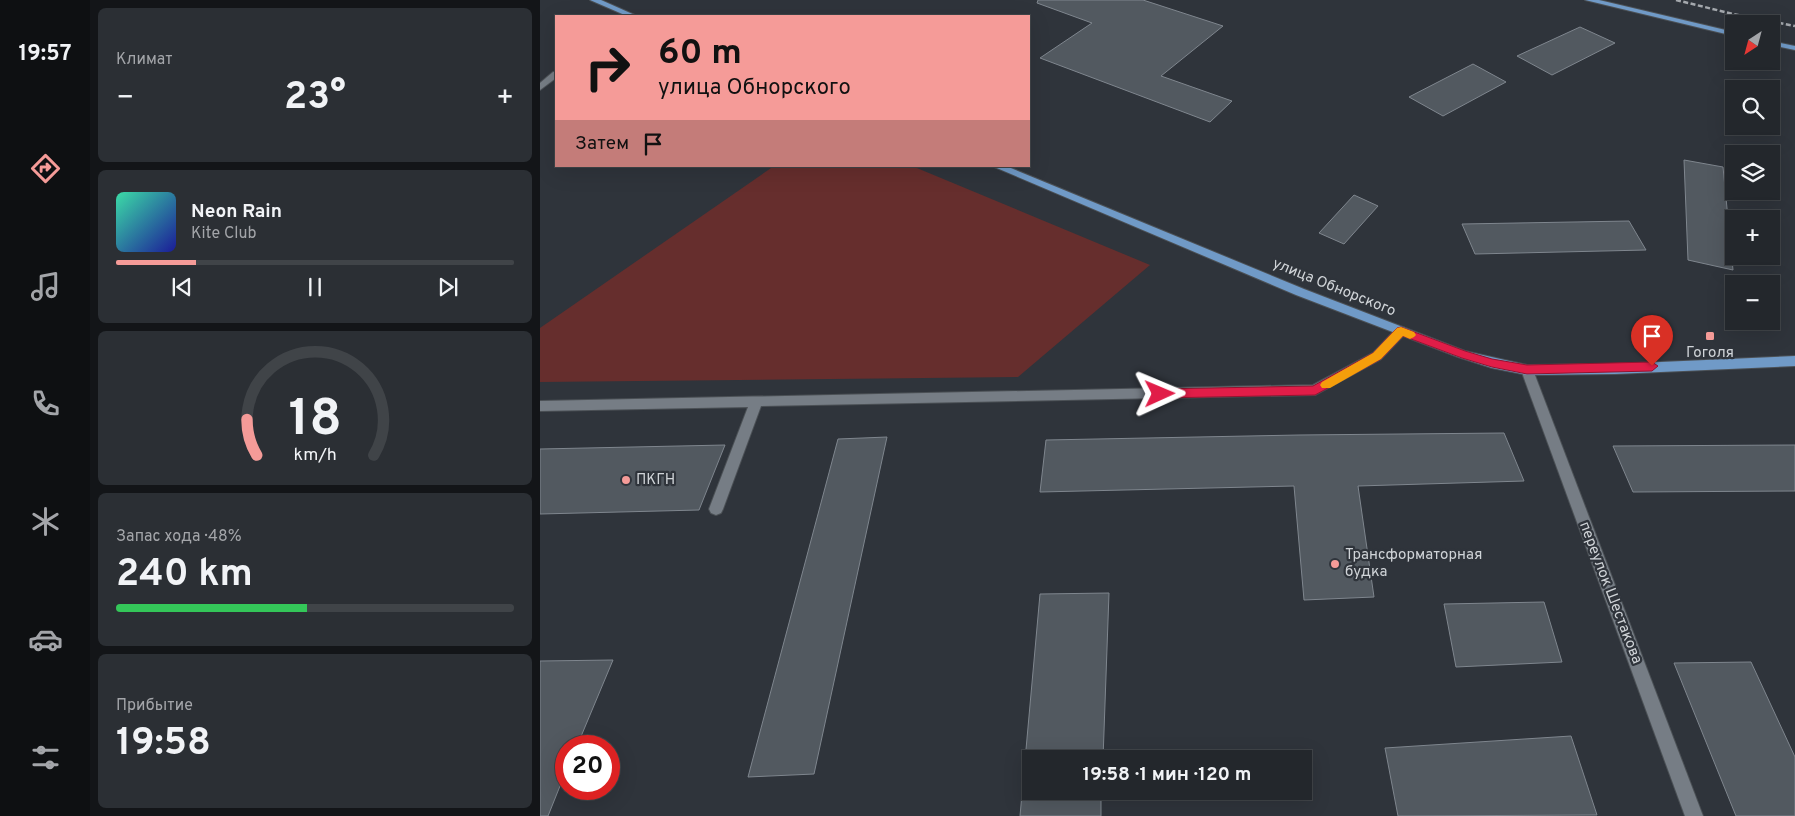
<!DOCTYPE html>
<html lang="ru">
<head>
<meta charset="utf-8">
<style>
  body { margin:0; font-family:Overpass,sans-serif; background:#2b2f34; color:#f1f3f6; height:100vh; display:flex; flex-direction:column; font-size:19px; white-space:nowrap }
  * { box-sizing:border-box; margin:0 }
  p { font-size:16px; color:#a3a5a9 }
  .icon { flex:none; width:28px; height:28px; fill:none; stroke:currentColor; stroke-width:2; stroke-linecap:round; stroke-linejoin:round }
  .map { position:relative; flex:1; overflow:hidden }
  .drawer { display:flex; flex-direction:column; gap:8px; padding:8px; background:#131518; width:450px }
  .drawer>* { flex:none }
  .hud { position:absolute; left:15px; top:15px; width:475px; height:152px; border-radius:0px; box-shadow:0 5px 20px #0002,0 0 0 1px #404448; background:#f59b98; color:#111; overflow:hidden }
  .needle { width:32px; rotate:216deg }
  .controls { position:absolute; left:1185px; top:15px; display:grid; gap:10px }
  .controls a { display:grid; place-items:center; width:55px; height:55px; border-radius:0px; background:#23272c; box-shadow:0 5px 20px #0002,0 0 0 1px #404448; font-size:25px }
  .speed { position:absolute; left:15px; top:735px; display:flex; gap:10px; font-size:25px; font-weight:700; text-align:center }
  .speed>* { display:grid; place-content:center; width:65px; height:65px; border-radius:50%; background:#23272c; box-shadow:0 5px 20px #0002,0 0 0 1px #404448; line-height:1 }
  .speed .limit { border:8px solid #d22; background:#fff; color:#111 }
  .pin { position:absolute; display:grid; place-items:center; width:42px; height:42px; color:#fff; margin:-51px -21px; border-radius:50% 50% 50% 0; rotate:-45deg; box-shadow:0 0 5px #0007 }
  .pin .icon { rotate:45deg }
  .me { position:absolute; width:55px; margin:-28px; rotate:89deg; stroke-linejoin:round; filter:drop-shadow(0 0 4px #0008) }
  .turn { display:flex; align-items:center; gap:18px; height:105px; padding:0 20px; font-size:22px }
  .turn .icon { width:65px; height:65px; stroke-width:2.5 }
  .turn b { display:block; font-size:35px; line-height:42px }
  .then { display:flex; align-items:center; height:48px; padding:0 20px; background:#0003; gap:10px; font-size:19px }
  .big { font-size:38px; font-weight:700; line-height:1.1 }
  .drawer .card { flex:1; display:flex; flex-direction:column; justify-content:center; gap:8px; min-width:0; padding:0 18px; border-radius:8px; background:#2b2f34 }
  .drawer .dial { align-items:center; gap:0 }
  .dial svg { height:130px; overflow:visible; fill:none; stroke:#404448; stroke-width:7; stroke-linecap:round; text-anchor:middle }
  .dial text { fill:#f1f3f6; stroke:none }
  .song { display:flex; align-items:center; gap:15px }
  .cover { width:60px; height:60px; border-radius:8px; background:linear-gradient(135deg,hsl(160 70% 55%),hsl(240 70% 35%)) }
  .played { height:5px; border-radius:2px; background:linear-gradient(90deg,#f59b98 20%,#404448 20%) }
  .keys { display:flex; justify-content:space-around; direction:ltr }
  .heat { display:flex; justify-content:space-between; align-items:center; font-size:28px; direction:ltr }
  .charge { height:8px; border-radius:4px; background:linear-gradient(90deg,#34c759 48%,#404448 0) }
  .trip { position:absolute; left:482px; top:750px; width:290px; height:50px; border-radius:0px; background:#23272c; box-shadow:0 5px 20px #0002,0 0 0 1px #404448; font-weight:700; line-height:50px; text-align:center }
  main { display:flex; flex:1; min-height:0 }
  .menu { display:flex; flex-direction:column; width:90px; justify-content:space-around; align-items:center; background:#0e1012; color:#a3a5a9 }
  .menu .icon { width:35px; height:35px }
  .menu .selected { color:#f59b98 }
  .menu b { font-size:22px; color:#f1f3f6 }
  .map>svg:first-child { display:block }
  .green { fill:#662e2d }
  .building { fill:#525960; stroke:#7f868e }
  .lines { fill:none; stroke-linecap:round; stroke-linejoin:round }
  .minor-casing { stroke:#4b5055; stroke-width:2 }
  .major-casing { stroke:#4b5055; stroke-width:2 }
  .minor { fill:#767d85; fill-rule:evenodd }
  .major { fill:#709ac7; fill-rule:evenodd }
  .rail { stroke:#a4a8ad; stroke-width:2.5; stroke-dasharray:5 2.5; stroke-linecap:butt }
  .route { fill:#e11d48; stroke:#92132f }
  .slow { fill:#f59e0b }
  .poi-dot { fill:#f59b98; stroke:#2f343b; stroke-width:2 }
  .labels { text-anchor:middle; dominant-baseline:central; stroke-width:4.5; stroke-linejoin:round; paint-order:stroke }
  .street-label { font-size:15px; fill:#d0d4d8; stroke:#2f343b }
  .poi-label { font-size:15px; fill:#d0d4d8; stroke:#2f343b; text-anchor:start }
</style>
</head>
<body>
<main>
<nav class="menu">
<b>19:57</b>
<svg class="icon selected" aria-label="directions" viewBox="0 0 24 24"><path d="M12 3l9 9-9 9-9-9zM9 14v-3h6M13 9l2 2-2 2"/></svg>
<svg class="icon" aria-label="music" viewBox="0 0 24 24"><path d="M9 18V5l10-2v13"/><circle cx="6" cy="18" r="3"/><circle cx="16" cy="16" r="3"/></svg>
<svg class="icon" aria-label="phone" viewBox="0 0 24 24"><path d="M5 4h4l2 5-3 2q2 4 5 5l2-3 5 2v4C11 20 4 13 5 4z"/></svg>
<svg class="icon" aria-label="climate" viewBox="0 0 24 24"><path d="M12 3v18M4 7l16 10M4 17L20 7"/></svg>
<svg class="icon" aria-label="car" viewBox="0 0 24 24"><path d="M5 17H2v-5l4-1 3-4h7l3 4 3 1v5h-3M9 17h6M6 11h13"/><circle cx="7" cy="17" r="2"/><circle cx="17" cy="17" r="2"/></svg>
<svg class="icon" aria-label="filters" viewBox="0 0 24 24"><path d="M4 7h16M4 17h16"/><circle cx="9" cy="7" r="2"/><circle cx="15" cy="17" r="2"/></svg>
</nav>
<section class="drawer">
<div class="card"><p>Климат</p>
<div class="heat"><a>−</a><b class="big">23°</b><a>+</a></div>
</div>
<div class="card">
<div class="song"><i class="cover"></i><div><b>Neon Rain</b><p>Kite Club</p></div></div>
<div class="played"></div>
<div class="keys"><svg class="icon" aria-label="previous" viewBox="0 0 24 24"><path d="M18 5L8 12l10 7zM5 5v14"/></svg><svg class="icon" aria-label="pause" viewBox="0 0 24 24"><path d="M8 5v14M16 5v14"/></svg><svg class="icon" aria-label="next" viewBox="0 0 24 24"><path d="M6 5l10 7-10 7zM19 5v14"/></svg></div>
</div>
<div class="card dial"><svg viewBox="0 0 100 80">
<path d="M14 69A42 42 0 1 1 86 69"/>
<path d="M14 69A42 42 0 0 1 8 47" stroke="#f59b98"/>
<text x="50" y="56" font-size="32" font-weight="700">18</text>
<text x="50" y="72" font-size="11">km/h</text>
</svg></div>
<div class="card"><p>Запас хода · 48%</p><b class="big">240 km</b><div class="charge"></div></div>
<div class="card"><p>Прибытие</p><b class="big">19:58</b></div>
</section>
<div class="map">
<svg width="1255" height="816" viewBox="0 0 1255 816">
  <rect width="100%" height="100%" fill="#2f343b"/>
  <polygon class="green" points="234,166 372,166 610,265 478,377 0,382 0,328"/>
  <g class="building">
    <polygon points="498,0 603,0 683,26 621,76 692,101 670,122 500,58 552,23 497,3"/>
    <polygon points="1040,27 1075,43 1012,75 977,56"/>
    <polygon points="933,64 966,82 903,116 869,97"/>
    <polygon points="1144,160 1183,167 1193,270 1148,260"/>
    <polygon points="814,195 838,206 804,244 779,233"/>
    <polygon points="1089,221 1106,250 935,254 922,224"/>
    <polygon points="964,433 984,481 818,486 834,597 764,600 754,486 500,492 506,440 759,435"/>
    <polygon points="347,437 274,774 208,777 298,439"/>
    <polygon points="185,445 159,510 0,514 0,449"/>
    <polygon points="1255,445 1255,491 1093,492 1073,446"/>
    <polygon points="569,593 563,759 491,759 491,791 561,791 561,816 480,816 500,594"/>
    <polygon points="1004,602 1022,662 916,667 904,604"/>
    <polygon points="73,660 37,746 26,746 26,771 8,816 0,816 0,661"/>
    <polygon points="1211,662 1255,757 1255,816 1196,816 1134,663"/>
    <polygon points="1031,736 1057,815 858,816 845,748"/>
  </g>
  <g class="lines">
    <g class="minor-casing">
      <g id="minor">
        <polygon points="13,72 16,72 16,78 0,90 0,83"/>
        <polygon points="861,327 865,328 867,331 865,334 841,359 775,395 221,406 183,509 181,513 176,515 171,513 169,509 208,407 0,411 0,401 773,385 833,353 857,328"/>
        <polygon points="987,365 991,367 993,370 1163,816 1145,816 981,370 983,367"/>
      </g>
    </g>
    <g class="major-casing">
      <g id="major">
        <polygon points="50,0 61,0 97,16 87,16"/>
        <polygon points="1045,0 1059,0 1194,32 1194,36"/>
        <polygon points="1231,41 1255,46 1255,50 1231,45"/>
        <polygon points="452,166 466,166 764,289 925,351 987,365 1075,364 1255,356 1255,366 1075,374 987,375 952,368 918,357 756,295"/>
      </g>
    </g>
    <use href="#minor" class="minor"/>
    <use href="#major" class="major"/>
    <polyline class="rail" points="1136,0 1193,14 1255,26"/>
  </g>
  <polygon class="route" points="861,327 925,351 952,359 987,365 1112,362 1118,366 1112,371 987,374 952,367 922,358 863,336 841,359 775,395 620,398 614,394 620,389 773,386 833,353 857,328"/>
  <polygon class="slow" points="861,327 874,332 876,335 874,337 870,339 863,336 841,359 790,388 782,388 780,385 782,382 833,353 857,328"/>
  <g class="poi-dot">
    <rect x="1165" y="331" width="10" height="10" rx="2.5"/>
    <circle cx="86" cy="480" r="5"/>
    <circle cx="795" cy="564" r="5"/>
  </g>
  <g class="labels">
    <g class="street-label">
      <text transform="translate(794 288) rotate(22)">улица Обнорского</text>
      <text transform="translate(1070 593) rotate(69)">переулок Шестакова</text>
    </g>
    <g class="poi-label">
      <text x="1170" y="353" text-anchor="middle">Гоголя</text>
      <text x="96" y="480">ПКГН</text>
      <text x="805" y="555">Трансформаторная<tspan x="805" dy="17">будка</tspan></text>
    </g>
  </g>
</svg>
<div class="controls">
<a><svg class="needle" viewBox="-14 -14 28 28"><path d="M0-13l5 13h-10z" fill="#e53935"/><path d="M0 13l5-13h-10z" fill="#a3a5a9"/></svg></a>
<a><svg class="icon" aria-label="search" viewBox="0 0 24 24"><circle cx="10" cy="10" r="6"/><path d="M15 15l6 6"/></svg></a>
<a><svg class="icon" aria-label="layers" viewBox="0 0 24 24"><path d="M12 4l9 5-9 5-9-5zM3 14l9 5 9-5"/></svg></a>
<a>+</a>
<a>−</a>
</div>
<div class="speed"><div class="limit">20</div></div>
<div class="pin" style="left:1112px;top:366px;background:#d93025"><svg class="icon" aria-label="arrive" viewBox="0 0 24 24"><path d="M6 21V4h12l-3 4 3 4H6"/></svg></div>
<svg class="me" style="left:620px;top:394px" viewBox="-20 -20 40 40"><path d="M0-17L14 15 0 8-14 15z" fill="#e11d48" stroke="#fff" stroke-width="4"/></svg>
<div class="trip">19:58 · 1 мин · 120 m</div>
<div class="hud">
<div class="turn"><svg class="icon" aria-label="right" viewBox="0 0 24 24"><path d="M7 20v-9h11M14 6l5 5-5 5"/></svg><div><b>60 m</b>улица Обнорского</div></div>
<div class="then">Затем<svg class="icon" aria-label="arrive" viewBox="0 0 24 24"><path d="M6 21V4h12l-3 4 3 4H6"/></svg></div>
</div>
</div>
</main>
</body>
</html>
